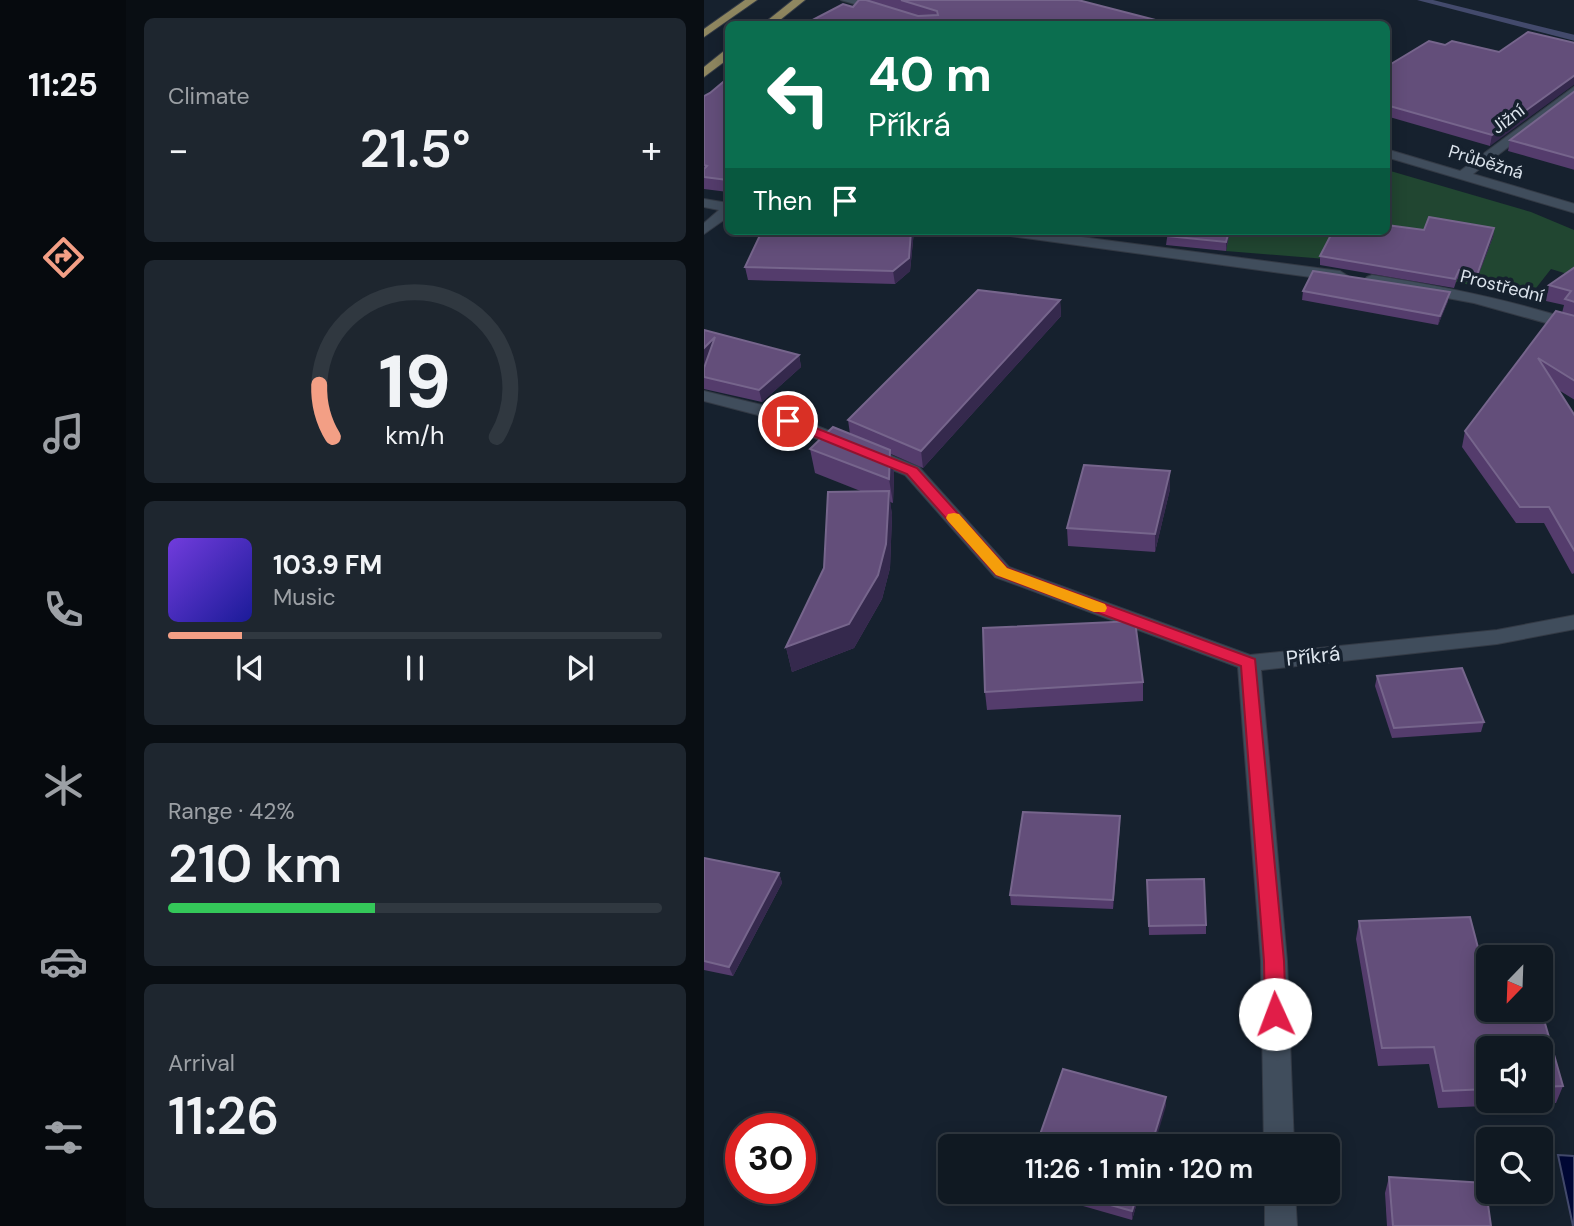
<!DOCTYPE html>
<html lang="en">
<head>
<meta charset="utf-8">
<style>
  body { margin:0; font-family:"DM Sans",sans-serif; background:#1e262f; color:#f1f3f6; height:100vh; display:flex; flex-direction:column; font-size:26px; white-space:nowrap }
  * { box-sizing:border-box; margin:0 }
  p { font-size:23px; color:#9ca0a5 }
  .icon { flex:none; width:38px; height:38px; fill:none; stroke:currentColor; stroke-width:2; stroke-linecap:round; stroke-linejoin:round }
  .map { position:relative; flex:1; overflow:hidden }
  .side { display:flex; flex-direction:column; gap:18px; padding:18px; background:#090e13; width:578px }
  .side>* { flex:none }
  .banner { position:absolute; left:21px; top:21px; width:665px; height:214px; border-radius:10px; box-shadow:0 4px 18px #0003,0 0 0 2px #303840; background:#0b6e4f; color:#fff; overflow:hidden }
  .needle { width:46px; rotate:203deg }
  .fabs { position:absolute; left:772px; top:945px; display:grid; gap:14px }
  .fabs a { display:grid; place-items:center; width:77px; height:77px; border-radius:10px; background:#101922; box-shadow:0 4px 18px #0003,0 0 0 2px #303840; font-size:35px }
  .speed { position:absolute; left:21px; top:1113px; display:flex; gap:14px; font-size:35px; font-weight:700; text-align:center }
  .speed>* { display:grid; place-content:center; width:91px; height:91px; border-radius:50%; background:#101922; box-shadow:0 4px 18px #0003,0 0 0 2px #303840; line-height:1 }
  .speed .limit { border:10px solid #d22; background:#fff; color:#111 }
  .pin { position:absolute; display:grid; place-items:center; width:60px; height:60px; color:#fff; margin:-30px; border:4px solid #fff; border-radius:50%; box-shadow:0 2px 7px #0007 }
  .me { position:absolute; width:77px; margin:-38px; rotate:358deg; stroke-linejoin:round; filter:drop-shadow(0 0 5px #0008) }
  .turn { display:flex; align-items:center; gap:24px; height:147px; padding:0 28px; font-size:32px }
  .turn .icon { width:91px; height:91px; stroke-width:2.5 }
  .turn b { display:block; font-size:49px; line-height:60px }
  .then { display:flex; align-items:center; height:66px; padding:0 28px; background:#0003; gap:14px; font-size:26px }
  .big { font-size:52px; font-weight:600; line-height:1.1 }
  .side .card { flex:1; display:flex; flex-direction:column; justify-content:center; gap:10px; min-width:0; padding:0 24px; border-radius:10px; background:#1e262f }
  .side .dial { align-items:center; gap:0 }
  .dial svg { height:182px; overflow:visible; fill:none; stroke:#303840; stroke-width:7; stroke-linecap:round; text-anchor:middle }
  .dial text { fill:#f1f3f6; stroke:none }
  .song { display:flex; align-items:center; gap:21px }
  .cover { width:84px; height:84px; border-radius:10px; background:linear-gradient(135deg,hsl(260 70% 55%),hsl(240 70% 35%)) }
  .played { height:7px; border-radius:4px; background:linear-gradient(90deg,#f39f85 15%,#303840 15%) }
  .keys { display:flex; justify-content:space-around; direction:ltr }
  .heat { display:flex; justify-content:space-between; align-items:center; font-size:38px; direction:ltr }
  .charge { height:10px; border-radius:5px; background:linear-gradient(90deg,#34c759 42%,#303840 0) }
  .trip { position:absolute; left:234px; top:1134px; width:402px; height:70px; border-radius:10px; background:#101922; box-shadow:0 4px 18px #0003,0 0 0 2px #303840; font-weight:600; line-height:70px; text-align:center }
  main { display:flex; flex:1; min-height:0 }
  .menu { display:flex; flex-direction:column; width:126px; justify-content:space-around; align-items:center; background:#060a0e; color:#9ca0a5 }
  .menu .icon { width:49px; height:49px }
  .menu .current { color:#f39f85 }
  .menu b { font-size:32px; color:#f1f3f6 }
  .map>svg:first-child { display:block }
  .green { fill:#214631 }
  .water { fill:#010835; stroke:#434a6c; stroke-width:2 }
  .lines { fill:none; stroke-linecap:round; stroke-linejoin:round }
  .stream { fill:#434a6c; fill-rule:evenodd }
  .minor-casing { stroke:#333a45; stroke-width:2 }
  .major-casing { stroke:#333a45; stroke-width:2 }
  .minor { fill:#404d5c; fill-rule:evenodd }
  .major { fill:#8f8760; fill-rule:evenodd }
  .wall { fill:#543c6c; fill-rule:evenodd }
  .shaded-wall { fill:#35294d }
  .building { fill:#634e7a; stroke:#76658c; stroke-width:2 }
  .route { fill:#e11d48; stroke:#92132f; stroke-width:2 }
  .slow { fill:#f59e0b }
  .labels { text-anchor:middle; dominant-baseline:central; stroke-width:7; stroke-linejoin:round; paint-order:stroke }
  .far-street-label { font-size:18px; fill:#dce4ed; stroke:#16212e }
  .street-label { font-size:21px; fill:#dce4ed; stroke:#16212e }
</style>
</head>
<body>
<main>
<nav class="menu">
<b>11:25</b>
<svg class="icon current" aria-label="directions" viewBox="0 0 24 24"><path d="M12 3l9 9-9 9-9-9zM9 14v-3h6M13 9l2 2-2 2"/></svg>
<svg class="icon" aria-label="music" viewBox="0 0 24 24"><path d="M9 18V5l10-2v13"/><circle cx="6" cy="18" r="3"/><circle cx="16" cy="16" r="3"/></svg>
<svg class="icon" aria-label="phone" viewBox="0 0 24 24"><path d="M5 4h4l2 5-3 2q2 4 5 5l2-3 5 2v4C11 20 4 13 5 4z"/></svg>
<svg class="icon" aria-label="climate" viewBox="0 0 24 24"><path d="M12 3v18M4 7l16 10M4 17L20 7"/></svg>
<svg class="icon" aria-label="car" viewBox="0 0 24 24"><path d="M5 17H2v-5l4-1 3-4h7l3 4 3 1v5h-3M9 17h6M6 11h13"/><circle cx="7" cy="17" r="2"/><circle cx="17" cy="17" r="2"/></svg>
<svg class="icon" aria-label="filters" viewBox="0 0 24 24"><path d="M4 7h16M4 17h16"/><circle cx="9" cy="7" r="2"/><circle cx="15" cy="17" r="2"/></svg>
</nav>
<section class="side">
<div class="card"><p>Climate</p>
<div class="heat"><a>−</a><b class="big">21.5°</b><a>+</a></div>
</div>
<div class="card dial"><svg viewBox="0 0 100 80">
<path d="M14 69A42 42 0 1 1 86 69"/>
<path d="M14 69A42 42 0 0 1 8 46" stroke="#f39f85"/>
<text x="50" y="56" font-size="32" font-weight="700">19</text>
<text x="50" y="72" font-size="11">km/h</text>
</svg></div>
<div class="card">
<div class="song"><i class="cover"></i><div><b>103.9 FM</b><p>Music</p></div></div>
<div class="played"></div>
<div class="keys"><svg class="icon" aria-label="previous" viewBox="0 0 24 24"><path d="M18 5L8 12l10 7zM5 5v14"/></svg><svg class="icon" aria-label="pause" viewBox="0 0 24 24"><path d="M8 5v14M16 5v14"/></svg><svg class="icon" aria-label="next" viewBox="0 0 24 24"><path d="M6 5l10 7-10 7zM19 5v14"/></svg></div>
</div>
<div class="card"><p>Range · 42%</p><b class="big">210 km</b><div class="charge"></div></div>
<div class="card"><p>Arrival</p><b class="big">11:26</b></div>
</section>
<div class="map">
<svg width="871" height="1226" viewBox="0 0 871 1226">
  <rect width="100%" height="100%" fill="#16212e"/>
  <polygon class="green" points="683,170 827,212 870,230 870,276 847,269 825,297 713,274 709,266 522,251 524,238 456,234 455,231 682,231"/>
  <polygon class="water" points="854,1155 870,1156 870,1226 869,1226"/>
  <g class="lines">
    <polygon class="stream" points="713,0 729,0 871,35 871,41"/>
    <g class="minor-casing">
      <g id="minor">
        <polygon points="137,0 154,0 233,24 216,24"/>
        <polygon points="871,86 871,96 769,174 871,204 871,213 682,157 682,149 756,171"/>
        <polygon points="0,199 24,203 24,217 0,234 0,223 15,210 0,207"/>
        <polygon points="292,231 332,231 636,271 644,276 636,281 299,235"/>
        <path d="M668,275C737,286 804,299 871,321V331L770,303L663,283L660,280L663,277Z"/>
        <polygon points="0,391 66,407 215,467 305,567 546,655 793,630 871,615 871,629 793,644 557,670 583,961 590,1146 560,1146 557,961 534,667 291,577 201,475 54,415 0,401"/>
        <polygon points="561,1192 591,1192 593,1226 561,1226"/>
      </g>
    </g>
    <g class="major-casing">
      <g id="major">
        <polygon points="41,0 53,0 0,37 0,29"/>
        <polygon points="89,0 101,0 71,24 59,24"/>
        <polygon points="20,51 24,51 24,59 0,77 0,67"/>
      </g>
    </g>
    <use href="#minor" class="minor"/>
    <use href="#major" class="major"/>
  </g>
  <g class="wall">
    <polygon points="165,0 374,0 467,24 101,24"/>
    <polygon points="824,32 786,146 682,116 682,67 741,45 795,52"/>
    <polygon points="24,78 24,192 0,189 0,96 6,93"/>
    <polygon points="871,91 871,170 804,151 806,140"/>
    <polygon points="790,228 789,237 771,284 753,279 750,288 616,265 616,256 720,230"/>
    <polygon points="58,231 210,231 206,271 191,284 44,280 41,267"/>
    <polygon points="464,231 526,231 522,251 462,245"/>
    <polygon points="871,267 871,400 853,389 871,416 871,573 868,574 840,523 812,523 758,447 761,431 858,313 860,305 842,301 845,285"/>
    <polygon points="599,291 744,301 734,325 598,300"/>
    <polygon points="356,300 357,316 219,468 187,454 190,473 189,503 186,502 188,515 186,568 178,599 150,648 88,672 82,647 159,492 111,473 106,449 146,434 144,420"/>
    <polygon points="0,330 95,355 97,367 58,402 0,389 0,368 2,361 0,364"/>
    <polygon points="466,489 451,552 364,546 363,528"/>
    <polygon points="673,676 780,722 777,732 688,738 671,686"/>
    <polygon points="439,682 439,701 283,710 281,692"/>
    <polygon points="416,825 409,909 307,905 306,895"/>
    <polygon points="0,858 75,873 78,883 29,976 0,970"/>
    <polygon points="443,880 502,925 502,934 445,935"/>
    <path d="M766,917L784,986V1010H836V1006L859,1086L852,1103L734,1108L725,1064L674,1066L652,939L655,921ZM784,1048H836V1101H784Z"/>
    <polygon points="685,1177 787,1226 683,1226 681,1193"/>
    <polygon points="330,1192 436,1192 428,1220"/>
  </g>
  <g class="shaded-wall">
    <polygon points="871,75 871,84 786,146 788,135"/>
    <polygon points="790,228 789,237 771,284 773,275"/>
    <polygon points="207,231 210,231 206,271 191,284 189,271"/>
    <polygon points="525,231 526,231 522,251 522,242"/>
    <polygon points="746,292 744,301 734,325 736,316"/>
    <polygon points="356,300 357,316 219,468 217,451"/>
    <polygon points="11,337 14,350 0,364 0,348"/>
    <polygon points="95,355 97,367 58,402 55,390"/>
    <polygon points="186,450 190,473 189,503 185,479"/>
    <polygon points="466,471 466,489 451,552 451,534"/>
    <polygon points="185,491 188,515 186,568 178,599 150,648 88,672 82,647"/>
    <polygon points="416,816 416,825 409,909 409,900"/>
    <polygon points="75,873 78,883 29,976 25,967"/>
    <polygon points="462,1097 462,1106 450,1146 447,1146"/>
    <polygon points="434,1192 436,1192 428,1220 428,1211"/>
  </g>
  <g class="building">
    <polygon points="155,0 162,0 214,16 234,15 233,11 197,0 374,0 467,24 101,24 139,4 149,7"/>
    <polygon points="824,32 871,43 871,75 788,135 682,105 682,67 725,41 741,45 748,41 795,52"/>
    <polygon points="24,78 24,180 0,177 0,169 3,166 0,165 0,96 6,93"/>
    <polygon points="871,91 871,158 806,140"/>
    <polygon points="725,217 790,228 773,275 755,270 751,279 616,256 629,231 682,231 682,225 720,230"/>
    <polygon points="58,231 207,231 205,258 189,271 41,267"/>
    <polygon points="464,231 525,231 522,242 462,236"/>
    <polygon points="871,267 871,302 861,299 867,291 845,285"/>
    <polygon points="609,271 746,292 736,316 599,291"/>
    <polygon points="274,290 356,300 217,451 144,420"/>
    <polygon points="852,311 871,316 871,381 834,358 871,416 871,552 845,507 816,507 761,431"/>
    <polygon points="0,330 95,355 55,390 0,377 0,368 11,337 0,348"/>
    <polygon points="129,427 186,450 185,479 106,449"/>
    <polygon points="380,465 466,471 451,534 363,528"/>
    <polygon points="185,491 182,544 174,575 145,624 82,647 120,568 124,492"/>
    <polygon points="431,621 439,682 281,692 279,628"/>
    <polygon points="758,668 780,722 690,728 673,676"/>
    <polygon points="319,812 416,816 409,900 306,895"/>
    <polygon points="0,858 75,873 25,967 0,961"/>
    <polygon points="500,879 502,925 445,926 443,880"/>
    <polygon points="766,917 784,986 784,1010 836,1010 836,1006 859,1086 836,1087 836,1048 784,1048 784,1089 739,1091 730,1047 678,1048 655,921"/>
    <polygon points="359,1069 462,1097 447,1146 332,1146"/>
    <polygon points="685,1177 781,1183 787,1226 689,1226"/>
    <polygon points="360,1192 434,1192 428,1211"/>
  </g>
  <polygon class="route" points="84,417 213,468 303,568 551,659 580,961 582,1014 579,1020 571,1023 564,1020 561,1014 560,961 537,666 292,575 203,474 80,424 80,418"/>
  <polygon class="slow" points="250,513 255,514 303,568 401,604 403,608 401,612 390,612 292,575 244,521 242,518 244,514"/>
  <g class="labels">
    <g class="far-street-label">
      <text transform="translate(804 119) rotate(-37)">Jižní</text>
      <text transform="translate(782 162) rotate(17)">Průběžná</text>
      <text transform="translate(798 286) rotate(14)">Prostřední</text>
    </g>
    <g class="street-label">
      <text transform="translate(609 656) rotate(-6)">Příkrá</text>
    </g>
  </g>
</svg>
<div class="fabs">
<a><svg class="needle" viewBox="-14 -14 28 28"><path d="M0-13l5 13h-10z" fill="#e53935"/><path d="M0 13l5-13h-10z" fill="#9ca0a5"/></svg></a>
<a><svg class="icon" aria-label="sound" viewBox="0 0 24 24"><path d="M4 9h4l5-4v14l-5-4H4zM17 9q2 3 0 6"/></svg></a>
<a><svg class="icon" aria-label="search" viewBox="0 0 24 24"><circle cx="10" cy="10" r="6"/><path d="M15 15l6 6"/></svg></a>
</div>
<div class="speed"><div class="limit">30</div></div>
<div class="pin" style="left:84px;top:421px;background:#d93025"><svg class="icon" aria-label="arrive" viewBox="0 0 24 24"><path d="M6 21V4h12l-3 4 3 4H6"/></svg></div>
<svg class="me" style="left:571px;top:1014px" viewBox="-20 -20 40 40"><circle r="19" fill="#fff"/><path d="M0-13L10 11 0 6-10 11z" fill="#e11d48"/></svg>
<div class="trip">11:26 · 1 min · 120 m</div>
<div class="banner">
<div class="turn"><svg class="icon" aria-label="left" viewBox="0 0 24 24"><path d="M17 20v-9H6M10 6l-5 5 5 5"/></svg><div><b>40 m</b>Příkrá</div></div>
<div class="then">Then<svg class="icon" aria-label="arrive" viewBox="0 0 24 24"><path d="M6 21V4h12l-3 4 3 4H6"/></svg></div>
</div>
</div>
</main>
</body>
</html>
